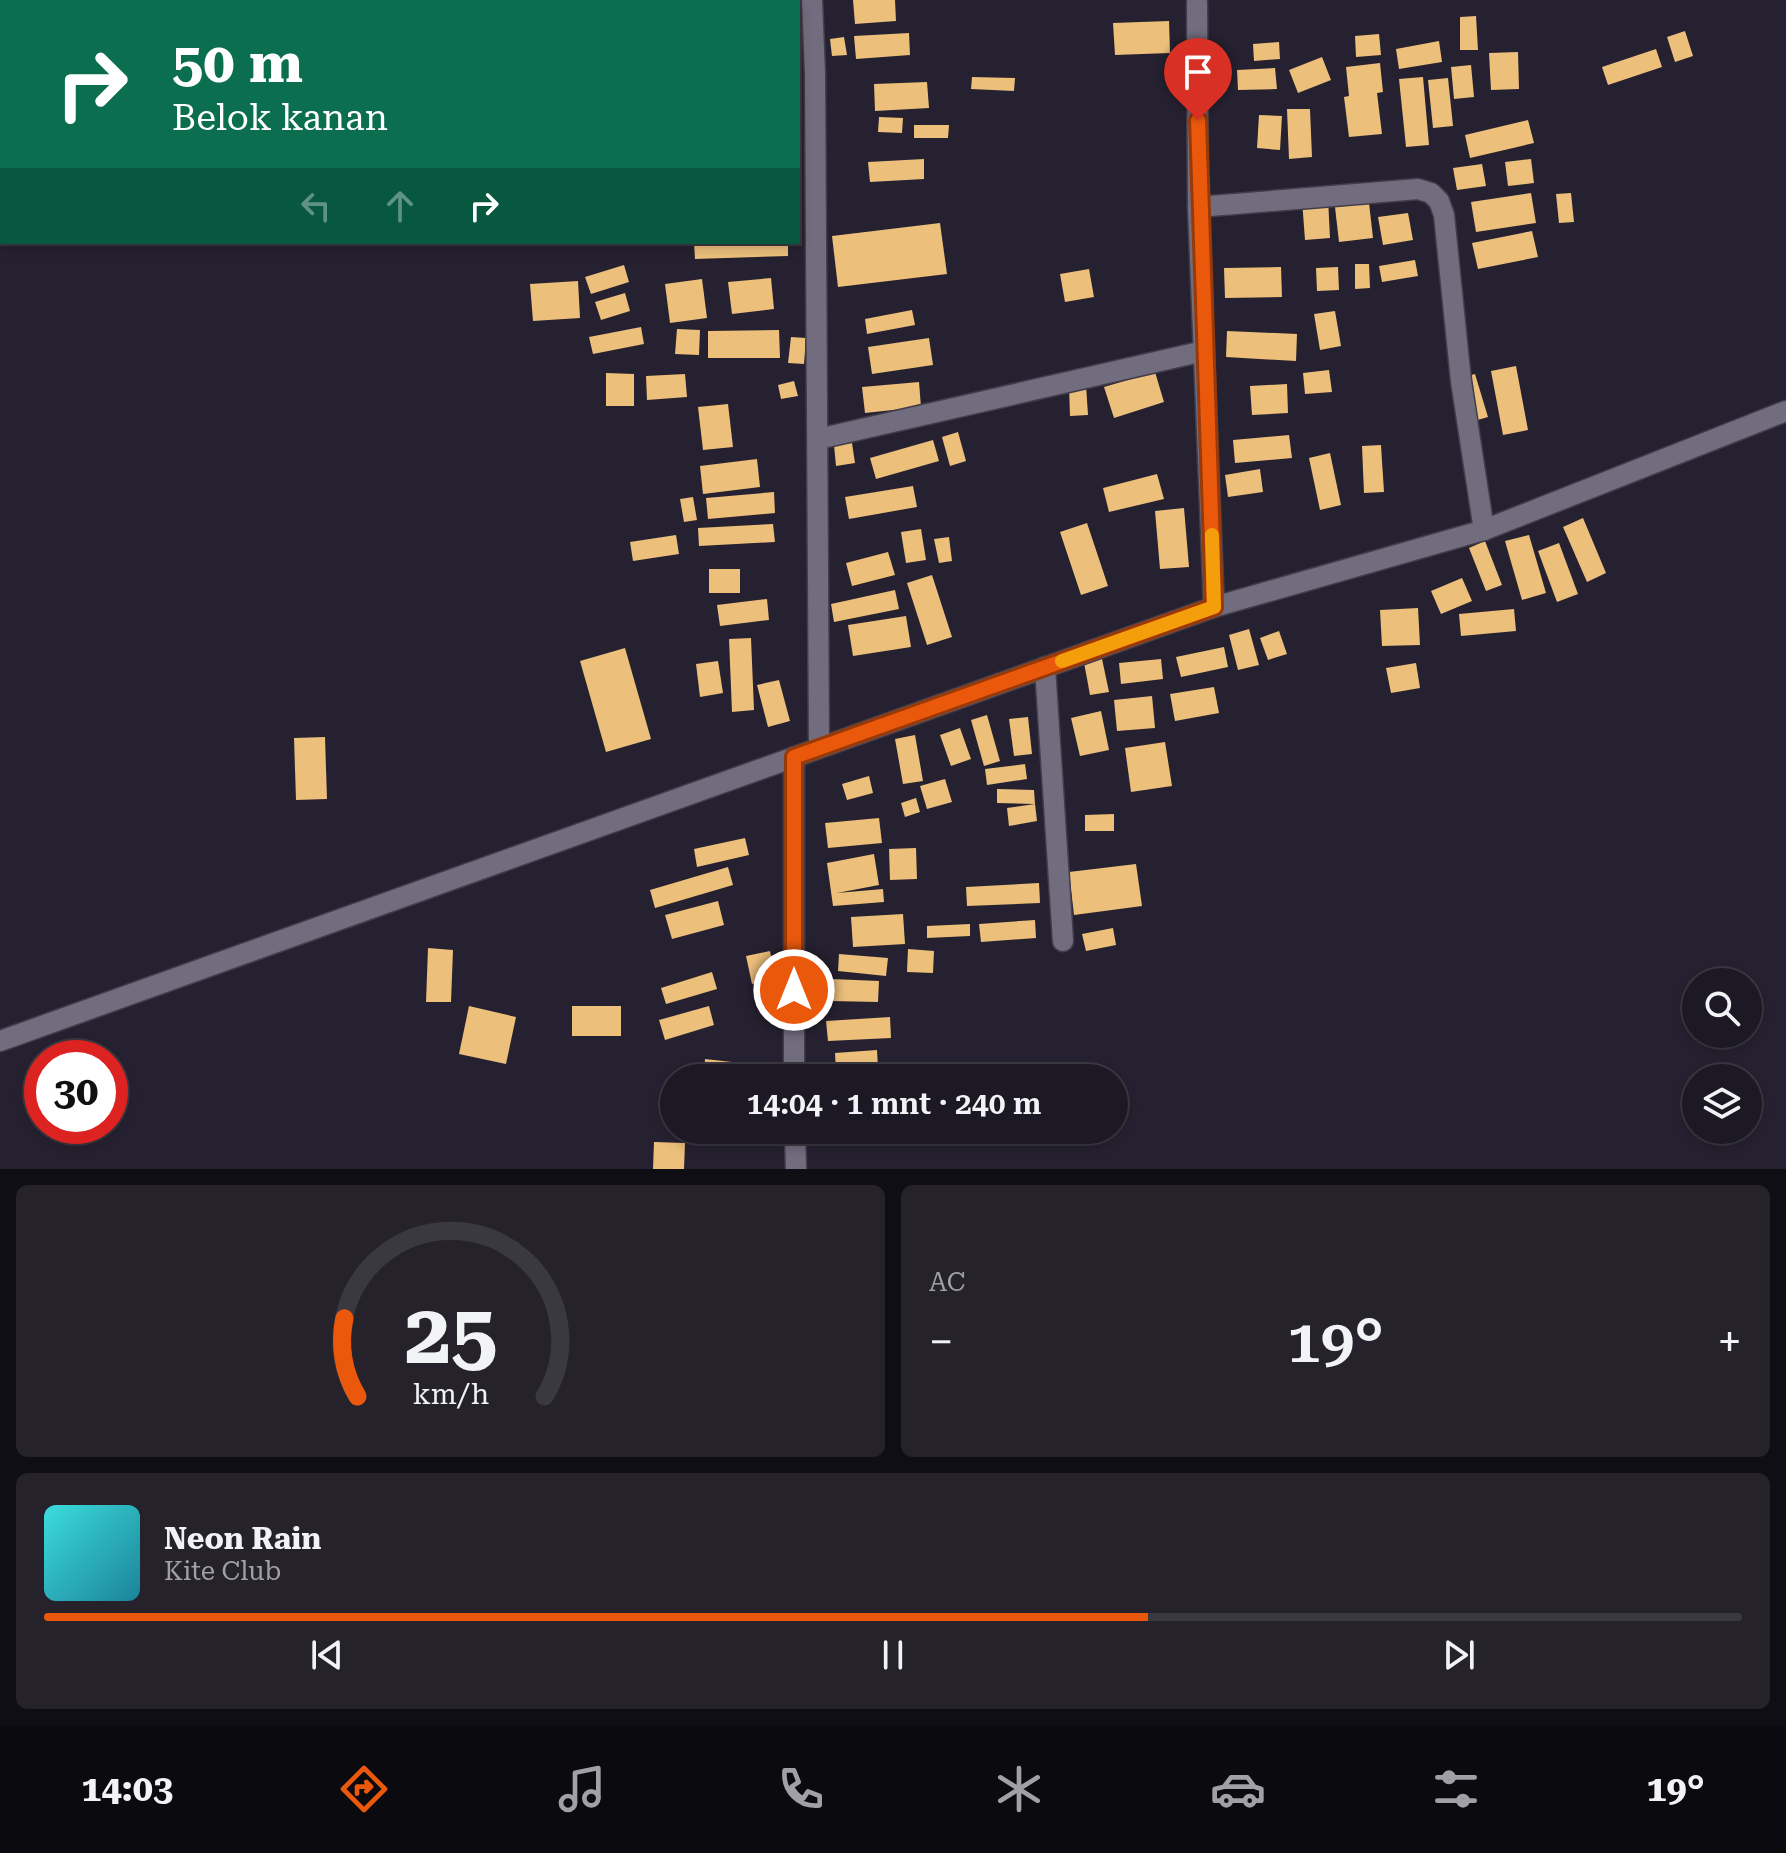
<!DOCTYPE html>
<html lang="id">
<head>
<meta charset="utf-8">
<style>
  body { margin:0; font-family:"Roboto Serif",serif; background:#25222c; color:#f1f3f6; height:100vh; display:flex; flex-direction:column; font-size:30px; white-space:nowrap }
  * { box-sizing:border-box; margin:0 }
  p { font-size:26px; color:#a0a0a6 }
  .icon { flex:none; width:44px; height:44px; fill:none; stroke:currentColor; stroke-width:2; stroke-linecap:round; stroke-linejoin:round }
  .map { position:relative; height:1169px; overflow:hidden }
  .side { display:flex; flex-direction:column; gap:16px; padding:16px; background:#0f0e14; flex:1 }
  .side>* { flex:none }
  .top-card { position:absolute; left:0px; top:0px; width:800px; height:244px; box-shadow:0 4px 12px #0003,0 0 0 2px #3a3841; background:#0b6e4f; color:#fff; overflow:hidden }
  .fabs { position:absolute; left:1682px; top:968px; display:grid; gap:16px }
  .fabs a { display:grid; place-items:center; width:80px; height:80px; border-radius:50%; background:#1c1924; box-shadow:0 4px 12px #0003,0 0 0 2px #3a3841; font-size:40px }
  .speed { position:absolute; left:24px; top:1040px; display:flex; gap:16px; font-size:40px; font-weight:700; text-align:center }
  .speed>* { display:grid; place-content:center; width:104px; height:104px; border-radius:50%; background:#1c1924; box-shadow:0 4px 12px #0003,0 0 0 2px #3a3841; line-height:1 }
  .speed .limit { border:12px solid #d22; background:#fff; color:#111 }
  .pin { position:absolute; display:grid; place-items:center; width:68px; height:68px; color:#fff; margin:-82px -34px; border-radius:50% 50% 50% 0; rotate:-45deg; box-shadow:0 0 8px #0007 }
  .pin .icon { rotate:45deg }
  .me { position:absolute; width:88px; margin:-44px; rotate:0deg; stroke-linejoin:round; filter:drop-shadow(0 0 6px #0008) }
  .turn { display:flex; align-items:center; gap:28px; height:168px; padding:0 40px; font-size:36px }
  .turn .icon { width:104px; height:104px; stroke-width:2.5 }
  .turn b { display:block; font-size:56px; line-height:68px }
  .lanes { display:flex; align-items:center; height:76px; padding:0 40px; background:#0003; justify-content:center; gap:40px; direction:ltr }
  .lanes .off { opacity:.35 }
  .big { font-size:60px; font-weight:600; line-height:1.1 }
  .side .card { flex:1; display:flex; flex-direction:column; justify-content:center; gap:12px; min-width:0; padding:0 28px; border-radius:12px; background:#25222c }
  .side .dial { align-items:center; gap:0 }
  .dial svg { height:208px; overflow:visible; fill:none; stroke:#3a3841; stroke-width:7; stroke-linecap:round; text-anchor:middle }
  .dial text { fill:#f1f3f6; stroke:none }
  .song { display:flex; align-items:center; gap:24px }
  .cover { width:96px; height:96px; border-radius:12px; background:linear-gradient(135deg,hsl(180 70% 55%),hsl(190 70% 35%)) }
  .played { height:8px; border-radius:4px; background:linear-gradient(90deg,#ea580c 65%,#3a3841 65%) }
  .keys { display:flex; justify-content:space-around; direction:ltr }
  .heat { display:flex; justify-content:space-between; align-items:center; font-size:44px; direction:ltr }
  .side .tiles { flex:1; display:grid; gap:16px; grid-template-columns:1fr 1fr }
  .card:last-child { grid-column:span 2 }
  .trip { position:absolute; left:660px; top:1064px; width:468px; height:80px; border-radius:40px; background:#1c1924; box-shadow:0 4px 12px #0003,0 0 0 2px #3a3841; font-weight:600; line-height:80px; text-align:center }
  .dock { display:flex; height:128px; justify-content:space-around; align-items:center; background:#0b0a0e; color:#a0a0a6 }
  .dock .icon { width:56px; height:56px }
  .dock .active { color:#ea580c }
  .dock b { font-size:36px; color:#f1f3f6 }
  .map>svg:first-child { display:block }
  .building { fill:#ecbf7b }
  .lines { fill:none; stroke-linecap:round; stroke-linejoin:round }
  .minor-casing { stroke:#423d4b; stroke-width:23 }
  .minor { stroke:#726c7f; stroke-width:20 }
  .route-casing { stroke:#983908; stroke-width:20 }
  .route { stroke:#ea580c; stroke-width:14 }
  .slow { stroke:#f59e0b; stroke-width:14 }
</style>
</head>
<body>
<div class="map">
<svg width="1786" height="1169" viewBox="0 0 1786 1169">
  <rect width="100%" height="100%" fill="#262130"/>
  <g class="building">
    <polygon points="853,0 895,0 896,21 855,24"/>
    <polygon points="1476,16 1478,50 1460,50 1460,17"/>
    <polygon points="1169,21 1170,53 1115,55 1113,23"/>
    <polygon points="1685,31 1693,56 1675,62 1667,37"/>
    <polygon points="909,33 910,55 856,59 854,36"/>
    <polygon points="1379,34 1381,55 1356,57 1355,36"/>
    <polygon points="844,37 847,55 832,56 830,39"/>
    <polygon points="1439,41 1442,62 1399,69 1396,49"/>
    <polygon points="1279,42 1280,59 1254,61 1253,44"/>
    <polygon points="1656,49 1662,67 1608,85 1602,67"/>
    <polygon points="1518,52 1519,89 1491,90 1489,53"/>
    <polygon points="1322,57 1331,80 1298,93 1289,70"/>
    <polygon points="1380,63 1383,92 1377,93 1382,134 1349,137 1344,97 1349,96 1346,67"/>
    <polygon points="1471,65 1474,97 1454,99 1451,67"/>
    <polygon points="1275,68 1277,89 1238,90 1237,70"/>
    <polygon points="972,77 1015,78 1014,91 971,89"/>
    <polygon points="1423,77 1429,145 1406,147 1399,79"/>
    <polygon points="1448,78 1453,126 1433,128 1428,80"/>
    <polygon points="927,82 929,108 875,111 874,84"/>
    <polygon points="1287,109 1310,109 1312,157 1289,159"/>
    <polygon points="1259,115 1282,116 1280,150 1257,148"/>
    <polygon points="879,117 903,118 902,133 878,132"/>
    <polygon points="1528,120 1534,143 1470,158 1465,135"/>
    <polygon points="914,125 949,125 948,138 914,138"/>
    <polygon points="924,159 924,179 870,182 868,162"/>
    <polygon points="1531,159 1534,183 1508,186 1505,162"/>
    <polygon points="1482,164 1486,186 1457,190 1453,168"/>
    <polygon points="1531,193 1536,223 1476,232 1471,202"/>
    <polygon points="1571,193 1574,222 1559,223 1556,194"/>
    <polygon points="1328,198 1330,238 1305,240 1302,200"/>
    <polygon points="1369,203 1373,238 1339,242 1335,207"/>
    <polygon points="1408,213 1413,240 1383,245 1378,217"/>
    <polygon points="940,223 947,274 838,287 832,236"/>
    <polygon points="1532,231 1538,257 1478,269 1472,243"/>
    <polygon points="694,242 788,242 788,256 695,259"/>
    <polygon points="1415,260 1418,276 1382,282 1379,266"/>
    <polygon points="1355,264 1369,264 1370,288 1355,289"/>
    <polygon points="624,265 629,282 591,294 585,277"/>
    <polygon points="1281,267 1282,297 1225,298 1224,268"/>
    <polygon points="1338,267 1339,290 1317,291 1316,268"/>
    <polygon points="1089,269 1094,297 1065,302 1060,274"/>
    <polygon points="771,278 774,309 732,314 728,282"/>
    <polygon points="702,279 707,318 670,323 665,284"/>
    <polygon points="578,281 580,318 533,321 530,284"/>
    <polygon points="625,293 630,311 601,320 595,302"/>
    <polygon points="912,310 915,325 867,334 865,319"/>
    <polygon points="1335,311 1341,346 1320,350 1314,314"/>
    <polygon points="641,327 644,344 593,354 589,337"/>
    <polygon points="677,329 700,330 699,355 675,354"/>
    <polygon points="779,330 780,358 708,358 708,331"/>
    <polygon points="1227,331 1297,334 1296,361 1226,357"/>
    <polygon points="791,337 806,338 804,364 788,363"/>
    <polygon points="929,338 933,365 872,374 868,347"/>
    <polygon points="1516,366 1528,430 1503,435 1491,371"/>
    <polygon points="1329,370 1332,392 1305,394 1303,373"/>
    <polygon points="1155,372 1164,402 1114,418 1104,387"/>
    <polygon points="606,373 634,374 634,406 606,406"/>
    <polygon points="685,374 687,397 647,400 646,376"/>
    <polygon points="1475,374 1488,417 1474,421 1461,378"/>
    <polygon points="794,381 798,396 781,399 778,385"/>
    <polygon points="919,382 921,407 865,413 862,387"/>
    <polygon points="1287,384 1288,413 1252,415 1250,386"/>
    <polygon points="1086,385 1088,415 1070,416 1069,386"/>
    <polygon points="728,404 733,447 703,450 698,407"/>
    <polygon points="958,432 966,461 950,466 942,437"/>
    <polygon points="1289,435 1292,458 1235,463 1233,440"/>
    <polygon points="933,440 939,461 876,479 870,458"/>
    <polygon points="852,443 855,463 836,466 834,445"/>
    <polygon points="1381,445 1384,492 1364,493 1362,446"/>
    <polygon points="1330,453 1341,505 1320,510 1309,458"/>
    <polygon points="757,459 760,487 703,494 700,466"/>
    <polygon points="1260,469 1263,492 1228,497 1225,475"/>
    <polygon points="1157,474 1164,499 1109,512 1103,488"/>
    <polygon points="913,486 917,507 849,519 845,497"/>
    <polygon points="774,492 775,513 708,519 706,498"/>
    <polygon points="693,497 697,520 684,522 680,499"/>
    <polygon points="1184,508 1189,567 1160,569 1155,511"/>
    <polygon points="1583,518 1606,573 1587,582 1563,527"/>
    <polygon points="1087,523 1108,586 1081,595 1060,532"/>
    <polygon points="773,524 775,542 699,546 698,528"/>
    <polygon points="921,529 926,560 906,563 901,532"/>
    <polygon points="676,535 679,554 633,561 630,542"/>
    <polygon points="1529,535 1546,593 1522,600 1505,541"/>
    <polygon points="949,537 952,561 939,563 934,539"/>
    <polygon points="1485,541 1502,585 1486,591 1469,548"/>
    <polygon points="1559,543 1578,594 1557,602 1538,551"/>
    <polygon points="888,552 895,575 852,586 846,563"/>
    <rect x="709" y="569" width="31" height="24"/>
    <polygon points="932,575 952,637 927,645 907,583"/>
    <polygon points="1462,578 1472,601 1441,614 1431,591"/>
    <polygon points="895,590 899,609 834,622 831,604"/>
    <polygon points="767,599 769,620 720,626 717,605"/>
    <polygon points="1418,608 1420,645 1382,646 1380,610"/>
    <polygon points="1514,609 1516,631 1461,636 1459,614"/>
    <polygon points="906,616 911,647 853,656 848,625"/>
    <polygon points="1249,629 1259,665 1238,670 1229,635"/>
    <polygon points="1279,631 1287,654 1268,660 1260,638"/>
    <polygon points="751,638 754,710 732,712 729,639"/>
    <polygon points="1224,647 1228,667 1181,677 1176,657"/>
    <polygon points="625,648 651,739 606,752 580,661"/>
    <polygon points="1101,654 1109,692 1090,695 1083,657"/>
    <polygon points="1161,659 1163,679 1121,684 1119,663"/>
    <polygon points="718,661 723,693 700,697 696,664"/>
    <polygon points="1416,663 1420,688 1391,693 1386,668"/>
    <polygon points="779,680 790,721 768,727 757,685"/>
    <polygon points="1214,687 1219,713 1175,721 1170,694"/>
    <polygon points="1152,696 1155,728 1117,731 1114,700"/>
    <polygon points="1101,711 1109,750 1080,756 1071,718"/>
    <polygon points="987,715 1000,761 984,766 971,720"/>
    <polygon points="1028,717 1032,754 1014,756 1009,719"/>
    <polygon points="960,728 971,759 951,766 940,735"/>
    <polygon points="915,735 923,781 903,784 895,739"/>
    <polygon points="325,737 327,799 296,800 294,738"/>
    <polygon points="1165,742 1172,786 1131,792 1125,748"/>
    <polygon points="1025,764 1027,779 987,785 985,769"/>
    <polygon points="869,776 873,793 847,800 842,784"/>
    <polygon points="945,779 952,802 927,809 920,786"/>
    <polygon points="997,789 1034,790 1035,804 997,803"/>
    <polygon points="916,798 920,812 905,817 901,803"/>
    <polygon points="1035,804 1037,821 1009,826 1007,808"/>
    <polygon points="1114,814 1114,831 1085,831 1085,815"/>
    <polygon points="879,818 882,843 828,848 825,823"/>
    <polygon points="745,838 749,855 697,867 694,849"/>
    <polygon points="916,848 917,879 890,880 889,849"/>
    <polygon points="874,854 879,885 837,893 883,889 884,902 833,906 827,863"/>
    <polygon points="1136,864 1142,906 1074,915 1069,872"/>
    <polygon points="728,867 733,885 655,908 650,890"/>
    <polygon points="1039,883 1040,903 967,906 966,887"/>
    <polygon points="718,901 724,925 672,939 665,915"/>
    <polygon points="903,914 905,944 853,947 851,917"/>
    <polygon points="1035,920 1036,938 981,942 979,924"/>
    <polygon points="970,924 970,936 927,938 927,926"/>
    <polygon points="1113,928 1116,945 1086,951 1082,934"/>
    <polygon points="428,948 453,950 451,1002 426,1002"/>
    <polygon points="908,949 934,951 933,973 907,972"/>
    <polygon points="770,951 776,979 752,984 746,956"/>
    <polygon points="839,954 888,958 886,976 838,971"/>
    <polygon points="712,972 717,989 666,1004 661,988"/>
    <polygon points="831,979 879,981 878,1002 830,1001"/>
    <polygon points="469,1006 516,1017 506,1064 459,1054"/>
    <rect x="572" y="1006" width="49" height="30"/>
    <polygon points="709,1006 714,1025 665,1040 659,1020"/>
    <polygon points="890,1017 891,1038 828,1041 826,1021"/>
    <polygon points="877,1050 878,1068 836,1071 835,1053"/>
    <polygon points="705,1059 732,1062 731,1076 704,1074"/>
    <polygon points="835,1130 890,1130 889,1142 834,1136"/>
    <polygon points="654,1142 685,1143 684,1169 653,1169"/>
  </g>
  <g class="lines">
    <g class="minor-casing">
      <g id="minor">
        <polyline points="812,0 815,74 819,745"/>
        <polyline points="1197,3 1198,207 1214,607"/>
        <polyline points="1198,207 1418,189 1431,193 1439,201 1444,215 1461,381 1484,530"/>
        <polyline points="818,439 1204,351"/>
        <polyline points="1045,667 1063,941"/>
        <polyline points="0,1041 1214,607 1484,530 1786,411"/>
        <polyline points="794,1078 794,757"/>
        <polyline points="795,1130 796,1169"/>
      </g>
    </g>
    <use href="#minor" class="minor"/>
  </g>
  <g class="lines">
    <g class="route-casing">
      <polyline id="route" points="794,990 794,757 1214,607 1198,120"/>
    </g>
    <use href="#route" class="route"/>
    <polyline class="slow" points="1062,661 1214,607 1212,535"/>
  </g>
</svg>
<div class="fabs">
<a><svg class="icon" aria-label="search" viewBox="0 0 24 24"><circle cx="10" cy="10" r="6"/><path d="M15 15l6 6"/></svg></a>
<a><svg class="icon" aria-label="layers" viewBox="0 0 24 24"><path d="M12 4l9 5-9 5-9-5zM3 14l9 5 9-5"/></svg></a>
</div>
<div class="speed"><div class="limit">30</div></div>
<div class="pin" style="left:1198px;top:120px;background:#d93025"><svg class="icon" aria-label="arrive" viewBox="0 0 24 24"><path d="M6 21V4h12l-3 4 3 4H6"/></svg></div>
<svg class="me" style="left:794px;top:990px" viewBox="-20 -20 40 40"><circle r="17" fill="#ea580c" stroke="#fff" stroke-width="3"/><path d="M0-11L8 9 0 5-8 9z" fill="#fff"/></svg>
<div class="trip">14:04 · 1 mnt · 240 m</div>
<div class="top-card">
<div class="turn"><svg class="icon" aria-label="right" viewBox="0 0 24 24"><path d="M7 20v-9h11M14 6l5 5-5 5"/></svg><div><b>50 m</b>Belok kanan</div></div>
<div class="lanes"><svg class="icon off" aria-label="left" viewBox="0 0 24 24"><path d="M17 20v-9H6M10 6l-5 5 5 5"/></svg><svg class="icon off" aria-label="ahead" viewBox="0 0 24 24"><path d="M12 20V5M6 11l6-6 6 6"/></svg><svg class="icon" aria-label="right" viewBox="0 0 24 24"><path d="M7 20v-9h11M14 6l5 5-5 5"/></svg></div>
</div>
</div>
<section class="side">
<div class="tiles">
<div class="card dial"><svg viewBox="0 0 100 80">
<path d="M14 69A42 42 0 1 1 86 69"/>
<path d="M14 69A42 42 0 0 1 9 39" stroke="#ea580c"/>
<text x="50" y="56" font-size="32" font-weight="700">25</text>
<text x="50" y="72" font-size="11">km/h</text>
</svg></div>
<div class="card"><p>AC</p>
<div class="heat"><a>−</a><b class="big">19°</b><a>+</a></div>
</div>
<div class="card">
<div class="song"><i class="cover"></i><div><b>Neon Rain</b><p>Kite Club</p></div></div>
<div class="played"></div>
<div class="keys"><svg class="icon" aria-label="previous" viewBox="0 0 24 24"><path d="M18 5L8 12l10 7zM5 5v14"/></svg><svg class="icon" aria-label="pause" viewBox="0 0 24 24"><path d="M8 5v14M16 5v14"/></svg><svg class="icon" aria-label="next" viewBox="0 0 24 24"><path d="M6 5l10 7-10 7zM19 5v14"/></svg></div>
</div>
</div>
</section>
<nav class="dock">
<b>14:03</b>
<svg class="icon active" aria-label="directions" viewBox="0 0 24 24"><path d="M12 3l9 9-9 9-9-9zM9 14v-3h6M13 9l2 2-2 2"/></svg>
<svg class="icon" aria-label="music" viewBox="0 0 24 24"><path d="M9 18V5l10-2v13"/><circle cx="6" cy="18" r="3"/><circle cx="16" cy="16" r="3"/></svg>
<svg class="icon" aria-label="phone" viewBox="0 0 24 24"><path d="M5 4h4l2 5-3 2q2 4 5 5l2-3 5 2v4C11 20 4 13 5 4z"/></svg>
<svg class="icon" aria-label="climate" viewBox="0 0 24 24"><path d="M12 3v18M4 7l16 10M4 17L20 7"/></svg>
<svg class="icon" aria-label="car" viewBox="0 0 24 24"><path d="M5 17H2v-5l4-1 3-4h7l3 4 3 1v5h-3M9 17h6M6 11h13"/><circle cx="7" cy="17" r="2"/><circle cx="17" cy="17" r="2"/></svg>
<svg class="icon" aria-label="filters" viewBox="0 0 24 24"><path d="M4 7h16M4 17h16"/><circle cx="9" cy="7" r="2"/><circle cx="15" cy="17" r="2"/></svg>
<b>19°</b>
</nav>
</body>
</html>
